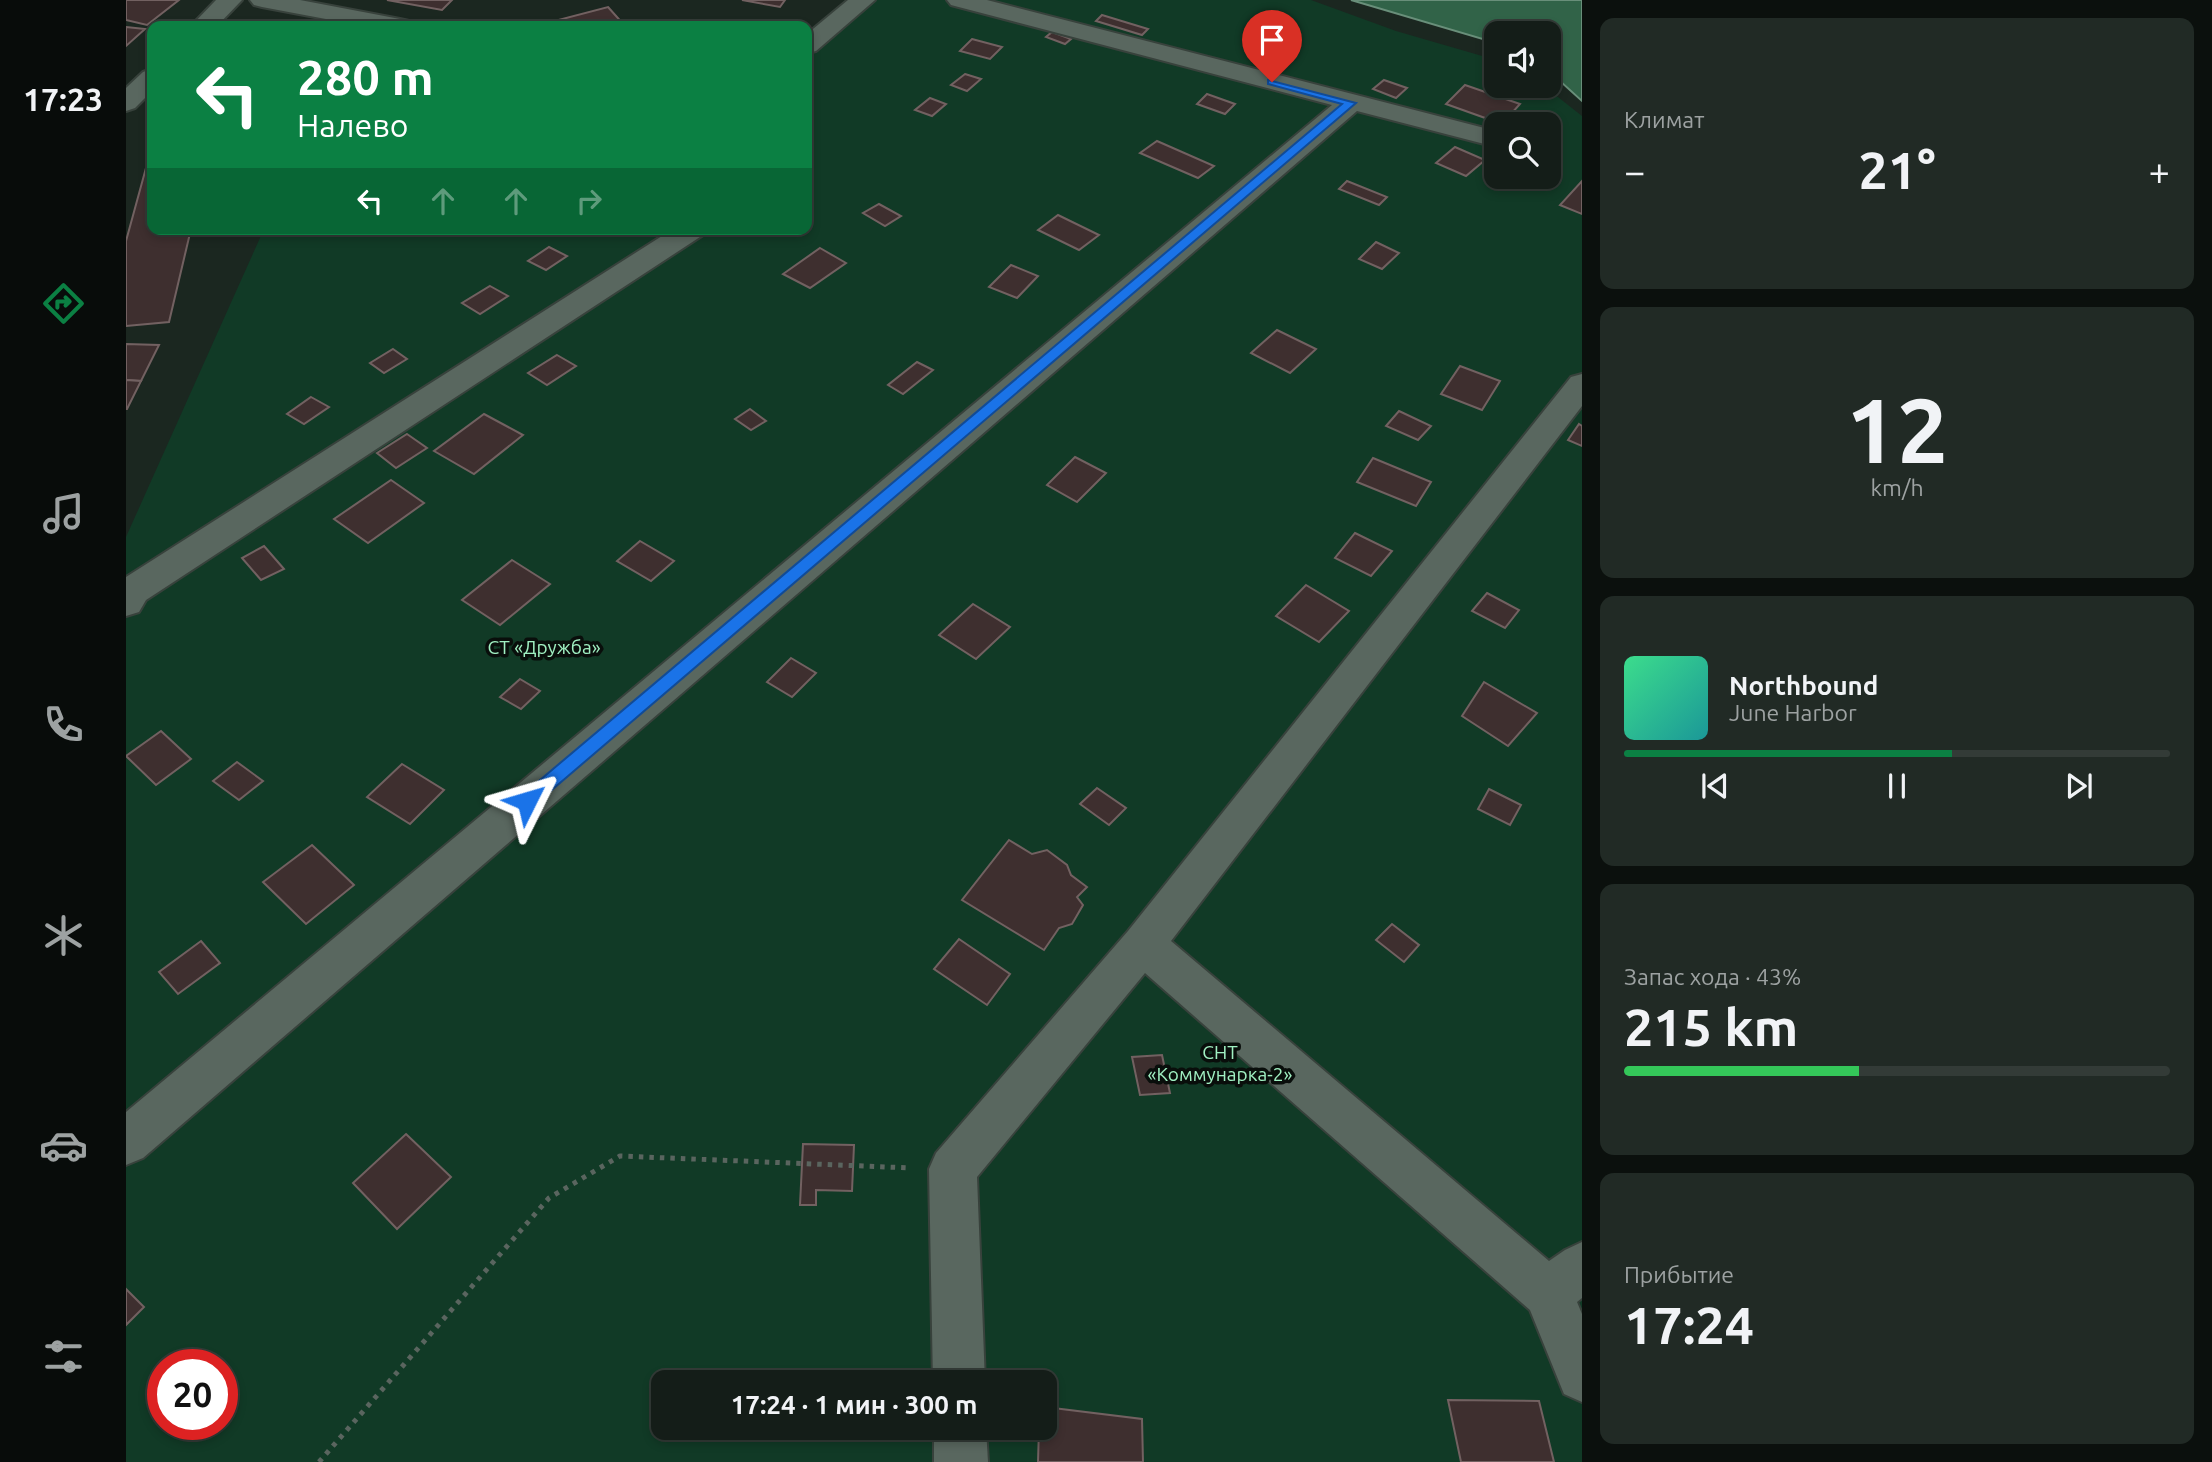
<!DOCTYPE html>
<html lang="ru">
<head>
<meta charset="utf-8">
<style>
  body { margin:0; font-family:Ubuntu,sans-serif; background:#212a25; color:#f1f3f6; height:100vh; display:flex; flex-direction:column; font-size:26px; white-space:nowrap }
  * { box-sizing:border-box; margin:0 }
  p { font-size:23px; color:#9da2a2 }
  .icon { flex:none; width:38px; height:38px; fill:none; stroke:currentColor; stroke-width:2; stroke-linecap:round; stroke-linejoin:round }
  .map { position:relative; flex:1; overflow:hidden }
  .details { display:flex; flex-direction:column; gap:18px; padding:18px; background:#0b100d; width:630px }
  .details>* { flex:none }
  .top-card { position:absolute; left:21px; top:21px; width:665px; height:214px; border-radius:14px; box-shadow:0 4px 10px #0003,0 0 0 2px #333b37; background:#0b8043; color:#fff; overflow:hidden }
  .tools { position:absolute; left:1358px; top:21px; display:grid; gap:14px }
  .tools a { display:grid; place-items:center; width:77px; height:77px; border-radius:14px; background:#141d18; box-shadow:0 4px 10px #0003,0 0 0 2px #333b37; font-size:35px }
  .speed { position:absolute; left:21px; top:1349px; display:flex; gap:14px; font-size:35px; font-weight:700; text-align:center }
  .speed>* { display:grid; place-content:center; width:91px; height:91px; border-radius:50%; background:#141d18; box-shadow:0 4px 10px #0003,0 0 0 2px #333b37; line-height:1 }
  .speed .limit { border:10px solid #d22; background:#fff; color:#111 }
  .pin { position:absolute; display:grid; place-items:center; width:60px; height:60px; color:#fff; margin:-72px -30px; border-radius:50% 50% 50% 0; rotate:-45deg; box-shadow:0 0 7px #0007 }
  .pin .icon { rotate:45deg }
  .me { position:absolute; width:77px; margin:-38px; rotate:50deg; stroke-linejoin:round; filter:drop-shadow(0 0 5px #0008) }
  .turn { display:flex; align-items:center; gap:24px; height:147px; padding:0 35px; font-size:32px }
  .turn .icon { width:91px; height:91px; stroke-width:2.5 }
  .turn b { display:block; font-size:49px; line-height:60px }
  .lanes { display:flex; align-items:center; height:66px; padding:0 35px; background:#0003; justify-content:center; gap:35px; direction:ltr }
  .lanes .off { opacity:.35 }
  .big { font-size:52px; font-weight:600; line-height:1.1 }
  .details .widget { flex:1; display:flex; flex-direction:column; justify-content:center; gap:10px; min-width:0; padding:0 24px; border-radius:14px; background:#212a25 }
  .details .dial { align-items:center; gap:0 }
  .dial b { font-size:91px; line-height:1 }
  .song { display:flex; align-items:center; gap:21px }
  .cover { width:84px; height:84px; border-radius:10px; background:linear-gradient(135deg,hsl(150 70% 55%),hsl(180 70% 35%)) }
  .played { height:7px; border-radius:4px; background:linear-gradient(90deg,#0b8043 60%,#333b37 60%) }
  .keys { display:flex; justify-content:space-around; direction:ltr }
  .heat { display:flex; justify-content:space-between; align-items:center; font-size:38px; direction:ltr }
  .charge { height:10px; border-radius:5px; background:linear-gradient(90deg,#34c759 43%,#333b37 0) }
  .trip { position:absolute; left:525px; top:1370px; width:406px; height:70px; border-radius:14px; background:#141d18; box-shadow:0 4px 10px #0003,0 0 0 2px #333b37; font-weight:600; line-height:70px; text-align:center }
  main { display:flex; flex:1; min-height:0 }
  .tab-bar { display:flex; flex-direction:column; width:126px; justify-content:space-around; align-items:center; background:#080c0a; color:#9da2a2 }
  .tab-bar .icon { width:49px; height:49px }
  .tab-bar .current { color:#0b8043 }
  .tab-bar b { font-size:32px; color:#f1f3f6 }
  .map>svg:first-child { display:block }
  .green { fill:#113a26; fill-rule:evenodd }
  .water { fill:#316348; stroke:#698f7a; stroke-width:2 }
  .building { fill:#3e2f2f; stroke:#726161; stroke-width:2 }
  .lines { fill:none; stroke-linecap:round; stroke-linejoin:round }
  .minor-casing { stroke:#38423c; stroke-width:4 }
  .path { stroke:#5a655f; stroke-width:5; stroke-dasharray:4.5 6; stroke-linecap:butt }
  .minor { fill:#59675f; fill-rule:evenodd }
  .route { fill:#1a73e8; stroke:#114b97; stroke-width:2 }
  .labels { text-anchor:middle; dominant-baseline:central; stroke-width:7; stroke-linejoin:round; paint-order:stroke }
  .park-label { font-size:19px; fill:#a0f0c2; stroke:#090e0b }
</style>
</head>
<body>
<main>
<nav class="tab-bar">
<b>17:23</b>
<svg class="icon current" aria-label="directions" viewBox="0 0 24 24"><path d="M12 3l9 9-9 9-9-9zM9 14v-3h6M13 9l2 2-2 2"/></svg>
<svg class="icon" aria-label="music" viewBox="0 0 24 24"><path d="M9 18V5l10-2v13"/><circle cx="6" cy="18" r="3"/><circle cx="16" cy="16" r="3"/></svg>
<svg class="icon" aria-label="phone" viewBox="0 0 24 24"><path d="M5 4h4l2 5-3 2q2 4 5 5l2-3 5 2v4C11 20 4 13 5 4z"/></svg>
<svg class="icon" aria-label="climate" viewBox="0 0 24 24"><path d="M12 3v18M4 7l16 10M4 17L20 7"/></svg>
<svg class="icon" aria-label="car" viewBox="0 0 24 24"><path d="M5 17H2v-5l4-1 3-4h7l3 4 3 1v5h-3M9 17h6M6 11h13"/><circle cx="7" cy="17" r="2"/><circle cx="17" cy="17" r="2"/></svg>
<svg class="icon" aria-label="filters" viewBox="0 0 24 24"><path d="M4 7h16M4 17h16"/><circle cx="9" cy="7" r="2"/><circle cx="15" cy="17" r="2"/></svg>
</nav>
<div class="map">
<svg width="1456" height="1462" viewBox="0 0 1456 1462">
  <rect width="100%" height="100%" fill="#1b2720"/>
  <path class="green" d="M746,0H1185L1270,31L1370,60V86H1418L1456,116V1462H0V537L138,229H681V55ZM1370,124H1423V177H1370ZM37,1365H96V1424H37ZM537,1382H919V1428H537Z"/>
  <polygon class="water" points="1225,0 1456,0 1456,101 1423,71 1423,33 1370,33 1370,43"/>
  <g class="building">
    <polygon points="0,0 53,0 21,25 0,20"/>
    <polygon points="261,0 326,0 316,10"/>
    <polygon points="616,0 659,0 654,7"/>
    <polygon points="482,7 499,26 419,26 417,24"/>
    <polygon points="976,15 1022,29 1016,35 970,21"/>
    <polygon points="0,27 19,29 0,46"/>
    <polygon points="926,32 945,39 939,44 920,37"/>
    <polygon points="846,39 876,47 864,59 834,51"/>
    <polygon points="839,74 855,79 841,91 825,85"/>
    <polygon points="1258,80 1281,88 1270,98 1247,89"/>
    <polygon points="1339,85 1394,104 1376,124 1320,104"/>
    <polygon points="1081,94 1109,104 1099,114 1071,104"/>
    <polygon points="804,98 820,104 806,116 789,110"/>
    <polygon points="1031,141 1088,166 1072,178 1014,153"/>
    <polygon points="26,146 26,229 65,229 43,322 0,326 0,241"/>
    <polygon points="1329,147 1359,160 1340,176 1310,163"/>
    <polygon points="1221,181 1261,197 1253,205 1213,189"/>
    <polygon points="1456,181 1456,214 1434,205"/>
    <polygon points="753,204 775,216 759,226 737,213"/>
    <polygon points="932,215 973,235 953,250 912,230"/>
    <polygon points="1250,242 1273,253 1256,269 1233,259"/>
    <polygon points="423,247 441,256 420,270 402,261"/>
    <polygon points="694,248 720,263 684,288 657,274"/>
    <polygon points="885,265 912,276 891,298 863,287"/>
    <polygon points="364,286 382,296 354,314 336,303"/>
    <polygon points="1151,330 1190,349 1164,373 1125,353"/>
    <polygon points="0,344 33,345 15,381 0,380"/>
    <polygon points="267,349 281,359 258,373 244,363"/>
    <polygon points="431,355 450,366 421,385 402,373"/>
    <polygon points="791,362 807,370 777,394 762,385"/>
    <polygon points="1334,366 1374,381 1356,410 1315,394"/>
    <polygon points="0,380 15,381 1,409 0,409"/>
    <polygon points="185,397 203,407 178,424 161,414"/>
    <polygon points="624,409 640,421 625,430 609,419"/>
    <polygon points="1273,411 1305,426 1292,440 1260,426"/>
    <polygon points="358,414 397,435 348,474 308,451"/>
    <polygon points="1453,424 1456,426 1456,446 1442,440"/>
    <polygon points="281,434 301,448 270,468 251,453"/>
    <polygon points="949,457 980,473 951,502 921,485"/>
    <polygon points="1247,458 1305,482 1290,506 1231,482"/>
    <polygon points="265,480 298,503 242,543 208,519"/>
    <polygon points="1229,533 1266,551 1245,576 1209,558"/>
    <polygon points="514,541 548,561 525,581 491,561"/>
    <polygon points="138,546 158,569 135,580 116,558"/>
    <polygon points="386,560 424,584 374,625 336,600"/>
    <polygon points="1180,585 1223,611 1193,642 1150,616"/>
    <polygon points="1361,593 1393,610 1379,628 1346,611"/>
    <polygon points="847,604 884,627 850,659 813,635"/>
    <polygon points="665,658 690,673 666,697 641,682"/>
    <polygon points="394,679 414,691 395,709 374,697"/>
    <polygon points="1358,682 1411,713 1382,746 1336,716"/>
    <polygon points="35,731 65,759 30,785 0,756"/>
    <polygon points="111,762 137,781 113,800 87,781"/>
    <polygon points="276,764 318,790 284,824 241,797"/>
    <polygon points="971,788 1000,808 983,825 954,804"/>
    <polygon points="1363,789 1395,805 1384,825 1352,809"/>
    <polygon points="883,840 906,854 921,850 941,865 945,875 961,887 951,897 957,905 946,924 933,928 918,950 836,900"/>
    <polygon points="186,845 228,885 180,924 137,882"/>
    <polygon points="1266,924 1293,945 1278,962 1250,940"/>
    <polygon points="833,939 884,974 861,1005 808,969"/>
    <polygon points="75,941 94,963 52,994 33,972"/>
    <polygon points="1036,1055 1044,1093 1014,1095 1006,1057"/>
    <polygon points="280,1134 325,1177 271,1229 227,1183"/>
    <polygon points="677,1144 728,1145 726,1191 690,1190 690,1205 674,1205"/>
    <polygon points="0,1289 18,1307 0,1325"/>
    <polygon points="1322,1400 1413,1401 1428,1462 1335,1462"/>
    <polygon points="919,1407 1016,1419 1017,1462 912,1462 913,1428 919,1428"/>
  </g>
  <g class="lines">
    <g class="minor-casing">
      <g id="minor">
        <polygon points="90,0 116,0 91,26 65,26"/>
        <polygon points="124,0 174,0 274,19 283,21 286,26 237,26 136,7 128,5"/>
        <polygon points="722,0 749,0 690,51 681,53 681,34"/>
        <polygon points="821,0 861,0 1370,131 1370,147 1231,111 17,1158 0,1165 0,1112 1206,105 825,5"/>
        <polygon points="26,69 26,91 9,108 0,111 0,88 17,72"/>
        <polygon points="547,229 581,229 577,235 20,600 13,612 0,616 0,577"/>
        <polygon points="1456,374 1456,406 1045,941 1423,1261 1439,1250 1456,1242 1456,1298 1451,1302 1456,1314 1456,1402 1438,1394 1404,1310 1019,973 851,1177 859,1382 807,1382 803,1169 810,1153 1002,931 1445,377"/>
        <polygon points="808,1428 860,1428 862,1462 808,1462"/>
      </g>
    </g>
    <polyline class="path" points="193,1462 423,1198 494,1156 785,1168"/>
    <use href="#minor" class="minor"/>
  </g>
  <polygon class="route" points="1142,80 1230,103 407,806 395,806 393,801 395,796 1216,104 1142,84"/>
  <g class="labels">
    <g class="park-label">
      <text x="418" y="647">СТ «Дружба»</text>
      <text x="1094" y="1052">СНТ<tspan x="1094" dy="22">«Коммунарка-2»</tspan></text>
    </g>
  </g>
</svg>
<div class="tools">
<a><svg class="icon" aria-label="sound" viewBox="0 0 24 24"><path d="M4 9h4l5-4v14l-5-4H4zM17 9q2 3 0 6"/></svg></a>
<a><svg class="icon" aria-label="search" viewBox="0 0 24 24"><circle cx="10" cy="10" r="6"/><path d="M15 15l6 6"/></svg></a>
</div>
<div class="speed"><div class="limit">20</div></div>
<div class="pin" style="left:1146px;top:82px;background:#d93025"><svg class="icon" aria-label="arrive" viewBox="0 0 24 24"><path d="M6 21V4h12l-3 4 3 4H6"/></svg></div>
<svg class="me" style="left:401px;top:801px" viewBox="-20 -20 40 40"><path d="M0-17L14 15 0 8-14 15z" fill="#1a73e8" stroke="#fff" stroke-width="4"/></svg>
<div class="trip">17:24 · 1 мин · 300 m</div>
<div class="top-card">
<div class="turn"><svg class="icon" aria-label="left" viewBox="0 0 24 24"><path d="M17 20v-9H6M10 6l-5 5 5 5"/></svg><div><b>280 m</b>Налево</div></div>
<div class="lanes"><svg class="icon" aria-label="left" viewBox="0 0 24 24"><path d="M17 20v-9H6M10 6l-5 5 5 5"/></svg><svg class="icon off" aria-label="ahead" viewBox="0 0 24 24"><path d="M12 20V5M6 11l6-6 6 6"/></svg><svg class="icon off" aria-label="ahead" viewBox="0 0 24 24"><path d="M12 20V5M6 11l6-6 6 6"/></svg><svg class="icon off" aria-label="right" viewBox="0 0 24 24"><path d="M7 20v-9h11M14 6l5 5-5 5"/></svg></div>
</div>
</div>
<section class="details">
<div class="widget"><p>Климат</p>
<div class="heat"><a>−</a><b class="big">21°</b><a>+</a></div>
</div>
<div class="widget dial"><b>12</b><p>km/h</p></div>
<div class="widget">
<div class="song"><i class="cover"></i><div><b>Northbound</b><p>June Harbor</p></div></div>
<div class="played"></div>
<div class="keys"><svg class="icon" aria-label="previous" viewBox="0 0 24 24"><path d="M18 5L8 12l10 7zM5 5v14"/></svg><svg class="icon" aria-label="pause" viewBox="0 0 24 24"><path d="M8 5v14M16 5v14"/></svg><svg class="icon" aria-label="next" viewBox="0 0 24 24"><path d="M6 5l10 7-10 7zM19 5v14"/></svg></div>
</div>
<div class="widget"><p>Запас хода · 43%</p><b class="big">215 km</b><div class="charge"></div></div>
<div class="widget"><p>Прибытие</p><b class="big">17:24</b></div>
</section>
</main>
</body>
</html>
